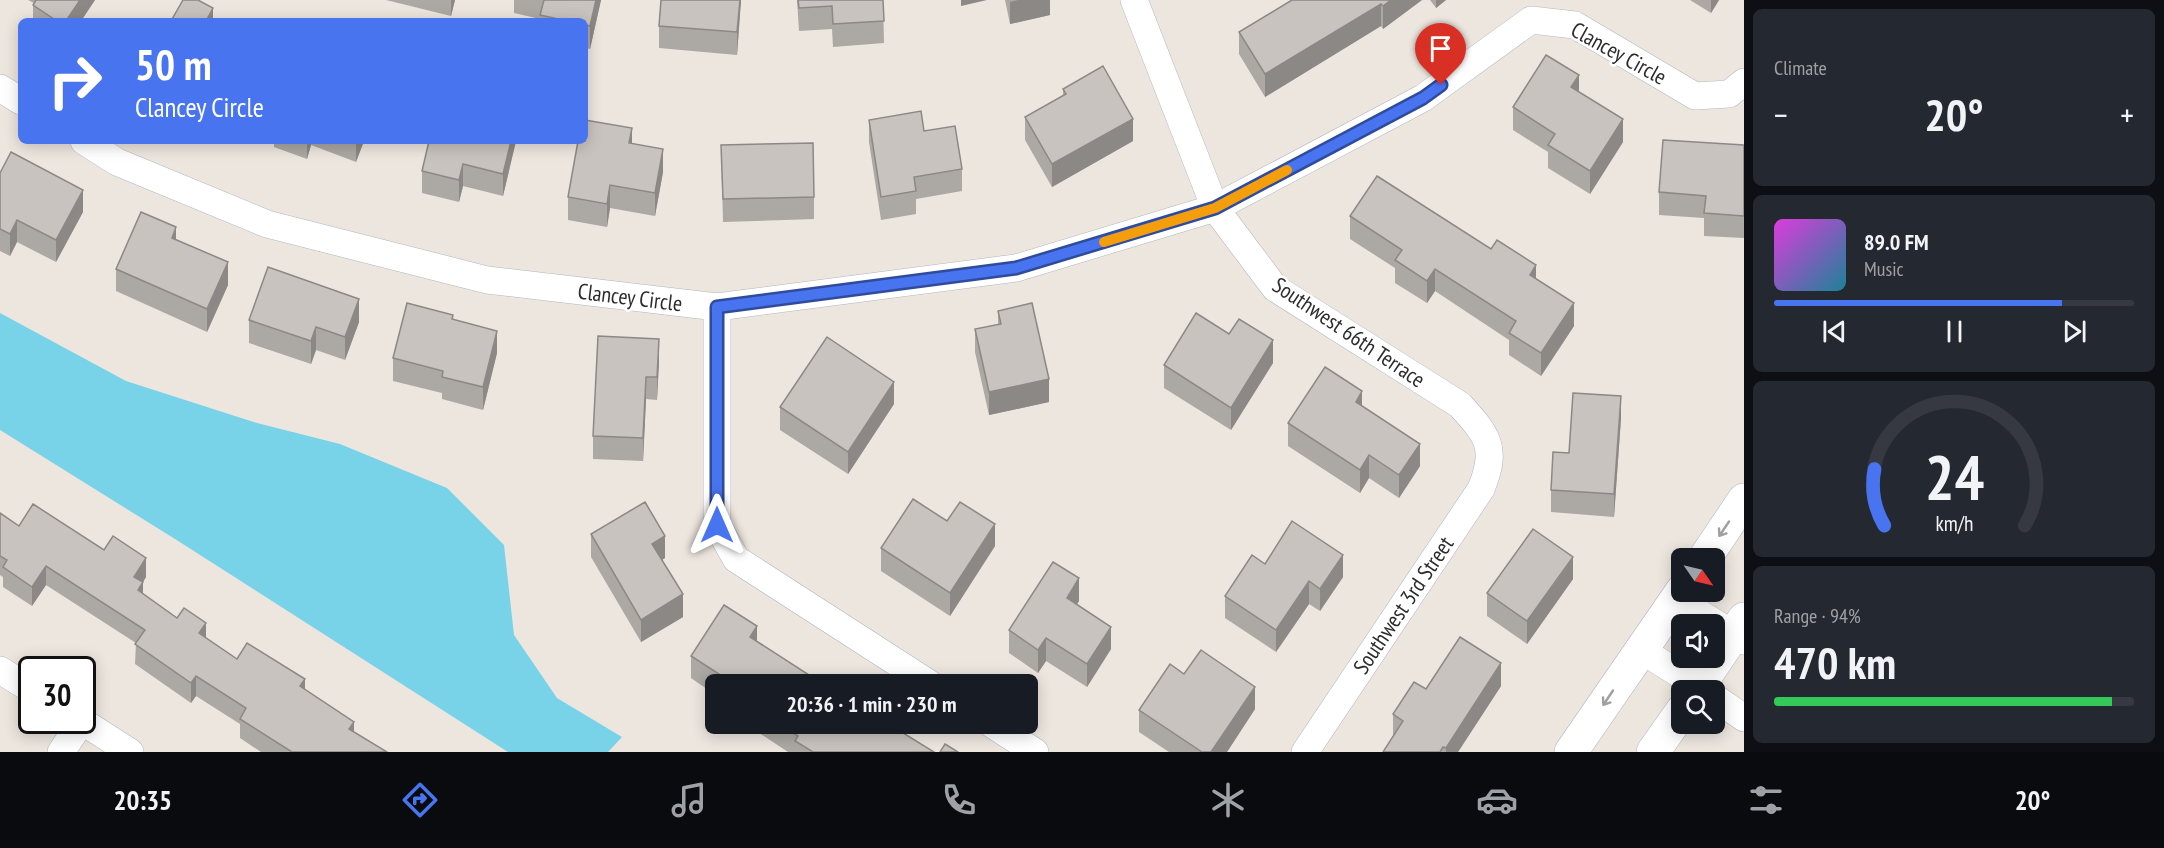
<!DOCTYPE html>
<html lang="en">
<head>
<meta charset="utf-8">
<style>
  body { margin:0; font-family:"PT Sans Narrow",sans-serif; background:#242831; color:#f1f3f6; height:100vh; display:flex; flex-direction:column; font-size:22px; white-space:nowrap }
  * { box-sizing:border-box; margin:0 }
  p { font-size:20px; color:#9ea1a6 }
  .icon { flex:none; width:33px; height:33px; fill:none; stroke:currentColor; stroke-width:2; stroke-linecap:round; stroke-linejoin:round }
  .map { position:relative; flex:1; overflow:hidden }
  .panel { display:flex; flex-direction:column; gap:9px; padding:9px; background:#0d0f14; width:420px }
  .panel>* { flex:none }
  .guide { position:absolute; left:18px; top:18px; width:570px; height:126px; border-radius:9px; box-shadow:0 3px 15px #0003; background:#4974f0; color:#fff; overflow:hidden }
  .needle { width:39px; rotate:124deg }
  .controls { position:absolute; left:1671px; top:548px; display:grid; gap:12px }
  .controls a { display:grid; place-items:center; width:54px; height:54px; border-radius:9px; background:#171b24; box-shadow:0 3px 15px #0003; font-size:30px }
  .speed { position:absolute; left:18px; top:656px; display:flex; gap:12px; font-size:30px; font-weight:700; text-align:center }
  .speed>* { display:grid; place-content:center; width:78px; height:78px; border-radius:50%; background:#171b24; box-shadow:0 3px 15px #0003; line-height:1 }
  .speed .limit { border:3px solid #111; border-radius:9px; background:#fff; color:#111 }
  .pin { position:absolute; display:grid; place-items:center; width:51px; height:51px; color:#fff; margin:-62px -26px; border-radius:50% 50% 50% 0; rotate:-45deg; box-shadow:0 0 6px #0007 }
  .pin .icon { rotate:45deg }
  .me { position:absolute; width:66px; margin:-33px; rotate:0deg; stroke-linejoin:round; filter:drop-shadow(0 0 4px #0008) }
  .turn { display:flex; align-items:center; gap:21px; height:126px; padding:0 18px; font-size:27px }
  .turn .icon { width:78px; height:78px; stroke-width:2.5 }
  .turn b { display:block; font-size:42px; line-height:51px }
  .big { font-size:45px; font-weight:700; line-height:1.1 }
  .panel .tile { flex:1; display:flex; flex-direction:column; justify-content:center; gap:9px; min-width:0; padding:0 21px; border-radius:9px; background:#242831 }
  .panel .dial { align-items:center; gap:0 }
  .dial svg { height:156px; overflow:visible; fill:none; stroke:#363941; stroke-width:7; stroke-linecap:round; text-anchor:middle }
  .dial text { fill:#f1f3f6; stroke:none }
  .song { display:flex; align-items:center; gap:18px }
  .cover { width:72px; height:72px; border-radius:9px; background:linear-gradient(135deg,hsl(300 70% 55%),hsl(190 70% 35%)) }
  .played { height:6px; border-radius:3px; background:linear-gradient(90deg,#4974f0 80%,#363941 80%) }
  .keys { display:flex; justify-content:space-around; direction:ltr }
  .heat { display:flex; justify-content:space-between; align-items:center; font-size:33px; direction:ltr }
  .charge { height:9px; border-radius:4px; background:linear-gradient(90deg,#34c759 94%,#363941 0) }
  .trip { position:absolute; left:705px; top:674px; width:333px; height:60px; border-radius:9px; background:#171b24; box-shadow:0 3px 15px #0003; font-weight:700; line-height:60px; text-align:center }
  .menu { display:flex; height:96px; justify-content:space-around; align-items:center; background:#090b0e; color:#9ea1a6 }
  .menu .icon { width:42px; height:42px }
  .menu .current { color:#4974f0 }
  .menu b { font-size:27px; color:#f1f3f6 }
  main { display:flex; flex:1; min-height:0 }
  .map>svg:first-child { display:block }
  .water { fill:#78d3e8 }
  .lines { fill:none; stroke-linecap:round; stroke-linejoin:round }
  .street-casing { stroke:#b2b6be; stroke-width:28 }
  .secondary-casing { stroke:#b2b6be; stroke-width:34 }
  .street { stroke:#fff; stroke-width:27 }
  .secondary { stroke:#fff; stroke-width:33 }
  .wall { fill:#aca8a3 }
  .shaded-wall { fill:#8c8885 }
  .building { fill:#c8c3be; stroke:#8c8885; stroke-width:1.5 }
  .oneway { stroke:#a0a0a0 }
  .route-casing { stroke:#2f4b9c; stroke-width:15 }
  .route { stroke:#4974f0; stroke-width:10 }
  .slow { stroke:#f59e0b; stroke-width:10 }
  .labels { text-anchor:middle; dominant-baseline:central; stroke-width:5; stroke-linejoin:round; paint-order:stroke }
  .street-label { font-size:22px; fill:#2c2c2c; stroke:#fff }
</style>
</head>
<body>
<main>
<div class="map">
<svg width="1744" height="752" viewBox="0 0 1744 752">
  <rect width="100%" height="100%" fill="#ede6df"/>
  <polygon class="water" points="0,313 126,381 257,423 340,444 447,488 504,545 514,635 557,698 622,737 608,752 508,752 175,539 0,430"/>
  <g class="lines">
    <g class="street-casing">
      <g id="street">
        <path d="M1134,0L1215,208L1275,288L1460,405C1488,436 1498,448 1481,489L1305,752"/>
        <polyline points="0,88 21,101"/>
        <polyline points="84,141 117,162 267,224 487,280 717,307 1016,268 1215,208 1423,98 1531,20 1575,25 1695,96 1729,94 1744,82"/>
        <polyline points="717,307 717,525 736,559 930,684"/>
        <polyline points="1677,599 1744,641"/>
        <polyline points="1641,650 1705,690"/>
        <polyline points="0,670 32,690"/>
        <polyline points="1714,697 1744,718"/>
        <polyline points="80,720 130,752"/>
        <polyline points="990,723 1035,752"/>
        <polyline points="61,752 82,721"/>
      </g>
    </g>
    <g class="secondary-casing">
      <g id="secondary">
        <polyline points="1705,558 1744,500"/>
        <polyline points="1696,690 1744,619"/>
        <polyline points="1571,752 1682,591"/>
        <polyline points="1653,752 1682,711"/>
      </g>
    </g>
    <use href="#street" class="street"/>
    <use href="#secondary" class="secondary"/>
  </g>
  <g class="wall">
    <polygon points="28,0 95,0 81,21 33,21 33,5 34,3"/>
    <polygon points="386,0 455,0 451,16"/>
    <polygon points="514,0 601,0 590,49 585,48 585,21 540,21 540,19 514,13"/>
    <polygon points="661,0 741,0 737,55 659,48 659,26"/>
    <polygon points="797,0 883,0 884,43 833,47 832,29 799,31"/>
    <polygon points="1005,0 1050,0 1050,15 1010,24"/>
    <polygon points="1292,0 1422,0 1383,29 1381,26 1265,97 1239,54 1239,32"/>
    <polygon points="1430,0 1446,0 1436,8"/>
    <polygon points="1690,0 1719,0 1711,13"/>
    <polygon points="1063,89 1133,141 1052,187 1025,140 1025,117 1063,96"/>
    <polygon points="1579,92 1623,142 1590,194 1548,168 1548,152 1513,130 1513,107"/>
    <polygon points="869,120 924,131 962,169 962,191 916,199 916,214 881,220 869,142"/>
    <polygon points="274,141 364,141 356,162 311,145 307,159 274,147"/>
    <polygon points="516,141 503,196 463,186 459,202 422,193 422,171"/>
    <polygon points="632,143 663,172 655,216 610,208 607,227 568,220 568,197"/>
    <polygon points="721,145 814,197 814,219 723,222"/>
    <polygon points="1744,145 1744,238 1704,236 1704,218 1659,215 1659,192"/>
    <polygon points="0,173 83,212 56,262 17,242 10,256 0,251"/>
    <polygon points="1350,216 1536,279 1574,326 1541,376 1509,355 1509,340 1435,291 1427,303 1395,283 1395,268 1350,239"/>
    <polygon points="176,240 228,285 207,332 116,291 116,269"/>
    <polygon points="998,311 1049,402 989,415 975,352 975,329 998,324"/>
    <polygon points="249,320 359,322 345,360 316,350 311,364 249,343"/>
    <polygon points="453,320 497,353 483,410 442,399 442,393 393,381 393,358"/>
    <polygon points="659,361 657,400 646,399 643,461 593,459 593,436"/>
    <polygon points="1273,363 1231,430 1164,388 1164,365"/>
    <polygon points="894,404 848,474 780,430 780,407"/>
    <polygon points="1362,407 1420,466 1399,498 1369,478 1360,493 1288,446 1288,423"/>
    <polygon points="1621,418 1614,517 1551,512 1551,490"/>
    <polygon points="0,513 19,526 104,550 146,577 143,582 143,594 237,659 305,690 354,732 387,752 261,752 240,738 240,724 196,696 191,703 135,664 136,643 46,585 32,606 3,587 3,577 0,575"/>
    <polygon points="947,521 995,546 950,616 881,571 881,548"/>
    <polygon points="591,534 665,558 662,560 683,617 641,642 591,557"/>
    <polygon points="1265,564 1343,577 1320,611 1309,604 1276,652 1225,618 1225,596"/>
    <polygon points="1573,579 1527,644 1487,616 1487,593"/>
    <polygon points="1079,601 1077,604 1111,649 1087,687 1046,661 1038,673 1009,653 1009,630"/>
    <polygon points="757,641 823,684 716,684 716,705 714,704 714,694 691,678 691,656"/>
    <polygon points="1184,674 1255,709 1227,752 1169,752 1139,732 1139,710"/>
    <polygon points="1501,686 1458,752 1383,752 1393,736 1393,714 1426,689"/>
    <polygon points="744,723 887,723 934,752 788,752"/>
  </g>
  <g class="shaded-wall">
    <polygon points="80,0 95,0 81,21 66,21"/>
    <polygon points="451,0 455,0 451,16"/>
    <polygon points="596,0 601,0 590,49 590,26"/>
    <polygon points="740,0 741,0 737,55 737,32"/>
    <polygon points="961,0 987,0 961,6"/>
    <polygon points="1018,0 1050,0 1050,15 1010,24 1010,2"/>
    <polygon points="1391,0 1422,0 1383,29 1383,6"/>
    <polygon points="1436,0 1446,0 1436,8"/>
    <polygon points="1711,0 1719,0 1711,13"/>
    <polygon points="1381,4 1381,26 1265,97 1265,74"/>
    <polygon points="213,8 213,21 206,21"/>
    <polygon points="1579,75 1579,97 1571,87"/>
    <polygon points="1133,119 1133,141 1052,187 1052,164"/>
    <polygon points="1623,119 1623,142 1590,194 1590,171"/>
    <polygon points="632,128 632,151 629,143"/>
    <polygon points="307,141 311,141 311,145 307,159"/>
    <polygon points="356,141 364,141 356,162"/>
    <polygon points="511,141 516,141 503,196 503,174"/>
    <polygon points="663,149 663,172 655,216 655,193"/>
    <polygon points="463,164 463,186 459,202 459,180"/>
    <polygon points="610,185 610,208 607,227 607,204"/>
    <polygon points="83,190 83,212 56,262 56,240"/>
    <polygon points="17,220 17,242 10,256 10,234"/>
    <polygon points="176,227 176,250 172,238"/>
    <polygon points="228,262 228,285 207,332 207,309"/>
    <polygon points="1536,265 1536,288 1530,275"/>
    <polygon points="1435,269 1435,291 1427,303 1427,281"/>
    <polygon points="359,299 359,322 345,360 345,337"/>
    <polygon points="1574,303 1574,326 1541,376 1541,353"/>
    <polygon points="316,327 316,350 311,364 311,341"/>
    <polygon points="497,331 497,353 483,410 483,387"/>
    <polygon points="659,339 659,361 657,400 657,377"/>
    <polygon points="1273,340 1273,363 1231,430 1231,408"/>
    <polygon points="646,377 646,399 643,461 643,438"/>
    <polygon points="1049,379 1049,402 989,415 989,392"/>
    <polygon points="894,382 894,404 848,474 848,452"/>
    <polygon points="1362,391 1362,414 1356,402"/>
    <polygon points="1621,396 1621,418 1614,517 1614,494"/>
    <polygon points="1420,444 1420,466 1399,498 1399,475"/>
    <polygon points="1369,455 1369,478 1360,493 1360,470"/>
    <polygon points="995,524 995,546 950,616 950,593"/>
    <polygon points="665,536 665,558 652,566 652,544"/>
    <polygon points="1343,555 1343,577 1320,611 1320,589"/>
    <polygon points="1573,557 1573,579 1527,644 1527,621"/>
    <polygon points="146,558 146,577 141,585 143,582 143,602 138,610 134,577"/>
    <polygon points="46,566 46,585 32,606 32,587"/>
    <polygon points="1079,578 1079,601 1067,620 1067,598"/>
    <polygon points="1309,581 1309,604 1276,652 1276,630"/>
    <polygon points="683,594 683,617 641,642 641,620"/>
    <polygon points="206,623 206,643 199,633"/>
    <polygon points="757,626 757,648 750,637"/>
    <polygon points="1111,627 1111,649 1087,687 1087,664"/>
    <polygon points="1046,638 1046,661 1038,673 1038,650"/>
    <polygon points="1501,663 1501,686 1458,752 1446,752 1446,748"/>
    <polygon points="196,676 196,696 191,703 191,683"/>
    <polygon points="305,679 305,698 300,686"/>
    <polygon points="1255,687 1255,709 1227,752 1211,752"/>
    <polygon points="354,722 354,741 349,729"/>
  </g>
  <g class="building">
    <polygon points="36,0 80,0 66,21 57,21 33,5"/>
    <polygon points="183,0 198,0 213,8 206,21 171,21"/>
    <polygon points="544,0 596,0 590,26 585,25 585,21 567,21 540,15"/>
    <polygon points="661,0 740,0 737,32 659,26"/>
    <polygon points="798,0 883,0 884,21 833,24 832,6 799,8"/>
    <polygon points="1292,0 1391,0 1383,6 1381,4 1265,74 1239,32"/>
    <polygon points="1546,55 1579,75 1571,87 1623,119 1590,171 1548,145 1555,134 1513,107"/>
    <polygon points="1103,66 1133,119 1052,164 1025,117 1066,94 1063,89"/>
    <polygon points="921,111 924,131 955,126 962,169 914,177 916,191 881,197 869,120"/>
    <polygon points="585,120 632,128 629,143 663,149 655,193 610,185 607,204 568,197 578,141 585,141"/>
    <polygon points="1663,140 1744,145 1744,216 1704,213 1706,196 1659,192"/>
    <polygon points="429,141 511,141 503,174 463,164 459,180 422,171"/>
    <polygon points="813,143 814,197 723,199 721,145"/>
    <polygon points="11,152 83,190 56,240 17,220 10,234 0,229 0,173"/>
    <polygon points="1377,176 1491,249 1497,240 1536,265 1530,275 1574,303 1541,353 1509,333 1516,321 1435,269 1427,281 1395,260 1402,250 1350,216"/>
    <polygon points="141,212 176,227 172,238 228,262 207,309 116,269"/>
    <polygon points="268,267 359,299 345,337 316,327 311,341 249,320"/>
    <polygon points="407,303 453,315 452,319 497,331 483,387 442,377 443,371 393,358"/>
    <polygon points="1032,303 1049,379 989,392 975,329 1001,324 998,311"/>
    <polygon points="1196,313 1229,334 1239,319 1273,340 1231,408 1164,365"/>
    <polygon points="598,336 659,339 657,377 646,377 643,438 593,436"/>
    <polygon points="827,337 894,382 848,452 780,407"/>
    <polygon points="1325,367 1362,391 1356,402 1420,444 1399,475 1369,455 1360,470 1288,423"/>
    <polygon points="1573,393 1621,396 1614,494 1551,490 1553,452 1569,453"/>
    <polygon points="913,499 947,521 960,502 995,524 950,593 881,548"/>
    <polygon points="645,502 665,536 652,544 683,594 641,620 591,534"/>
    <polygon points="33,504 104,550 113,536 146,558 134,577 143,582 138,590 177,618 184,608 206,623 199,633 237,659 247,643 305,679 300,686 354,722 349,729 387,752 292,752 240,719 246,708 196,676 191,683 135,644 145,630 46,566 32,587 3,567 7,560 0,556 0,513 19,526"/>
    <polygon points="1292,521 1343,555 1320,589 1309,581 1276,630 1225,596 1252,555 1265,564"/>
    <polygon points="1533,529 1573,557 1527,621 1487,593"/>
    <polygon points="1053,562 1079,578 1067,598 1111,627 1087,664 1046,638 1038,650 1009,630"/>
    <polygon points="724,605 757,626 750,637 823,684 718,684 714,681 719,674 691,656"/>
    <polygon points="1460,637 1501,663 1446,748 1443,747 1440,752 1383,752 1403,721 1393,714 1414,682 1426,689"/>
    <polygon points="1201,650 1255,687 1211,752 1202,752 1139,710 1170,664 1184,674"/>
    <polygon points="835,678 845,684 831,684"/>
    <polygon points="778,723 887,723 934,752 813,752 795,741 798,736"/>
    <polygon points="945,744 958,752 940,752"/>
  </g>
  <defs><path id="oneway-shaft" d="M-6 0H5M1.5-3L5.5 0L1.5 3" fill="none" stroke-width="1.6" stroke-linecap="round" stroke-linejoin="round" transform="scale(1.5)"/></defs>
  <g class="oneway">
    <use href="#oneway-shaft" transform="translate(1724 529) rotate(124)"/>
    <use href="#oneway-shaft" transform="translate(1608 698) rotate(124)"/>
  </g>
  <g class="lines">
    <g class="route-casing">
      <polyline id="route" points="717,525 717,307 1016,268 1215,208 1423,98 1441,85"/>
    </g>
    <use href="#route" class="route"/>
    <polyline class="slow" points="1104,242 1215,208 1287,170"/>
  </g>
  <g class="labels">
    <g class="street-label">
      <text transform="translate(1619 53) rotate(29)">Clancey Circle</text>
      <text transform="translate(630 297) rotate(7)">Clancey Circle</text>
      <text transform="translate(1349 332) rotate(34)">Southwest 66th Terrace</text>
      <text transform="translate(1403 605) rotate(-56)">Southwest 3rd Street</text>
    </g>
  </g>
</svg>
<div class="controls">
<a><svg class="needle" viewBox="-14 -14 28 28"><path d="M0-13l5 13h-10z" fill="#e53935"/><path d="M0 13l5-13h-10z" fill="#9ea1a6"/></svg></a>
<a><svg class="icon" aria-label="sound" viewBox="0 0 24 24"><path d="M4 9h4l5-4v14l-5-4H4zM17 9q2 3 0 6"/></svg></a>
<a><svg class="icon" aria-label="search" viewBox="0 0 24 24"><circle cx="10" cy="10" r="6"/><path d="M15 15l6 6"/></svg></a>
</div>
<div class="speed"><div class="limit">30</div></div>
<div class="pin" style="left:1441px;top:85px;background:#d93025"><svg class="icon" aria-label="arrive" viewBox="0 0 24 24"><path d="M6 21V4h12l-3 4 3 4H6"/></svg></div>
<svg class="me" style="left:717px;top:525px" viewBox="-20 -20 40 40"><path d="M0-17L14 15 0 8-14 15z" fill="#4974f0" stroke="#fff" stroke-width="4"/></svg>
<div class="trip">20:36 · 1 min · 230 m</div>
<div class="guide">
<div class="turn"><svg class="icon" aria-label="right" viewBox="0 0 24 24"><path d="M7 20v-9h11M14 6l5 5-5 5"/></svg><div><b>50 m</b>Clancey Circle</div></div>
</div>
</div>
<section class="panel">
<div class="tile"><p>Climate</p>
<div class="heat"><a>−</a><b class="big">20°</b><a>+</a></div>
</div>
<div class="tile">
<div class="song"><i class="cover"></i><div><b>89.0 FM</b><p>Music</p></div></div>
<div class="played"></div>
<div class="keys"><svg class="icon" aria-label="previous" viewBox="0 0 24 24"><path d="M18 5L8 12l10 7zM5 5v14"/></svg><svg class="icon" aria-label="pause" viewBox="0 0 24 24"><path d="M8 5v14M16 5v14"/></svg><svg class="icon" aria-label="next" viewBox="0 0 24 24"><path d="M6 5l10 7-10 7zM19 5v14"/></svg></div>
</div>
<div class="tile dial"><svg viewBox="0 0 100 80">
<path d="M14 69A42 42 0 1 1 86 69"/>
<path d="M14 69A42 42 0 0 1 9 40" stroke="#4974f0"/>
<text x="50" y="56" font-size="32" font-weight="700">24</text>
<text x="50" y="72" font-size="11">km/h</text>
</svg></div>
<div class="tile"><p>Range · 94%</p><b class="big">470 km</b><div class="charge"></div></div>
</section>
</main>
<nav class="menu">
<b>20:35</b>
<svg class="icon current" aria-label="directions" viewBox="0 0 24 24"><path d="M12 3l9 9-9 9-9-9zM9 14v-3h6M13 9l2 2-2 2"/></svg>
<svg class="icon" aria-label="music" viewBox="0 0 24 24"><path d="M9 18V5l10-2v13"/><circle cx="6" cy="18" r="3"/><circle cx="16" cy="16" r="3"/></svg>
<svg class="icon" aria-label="phone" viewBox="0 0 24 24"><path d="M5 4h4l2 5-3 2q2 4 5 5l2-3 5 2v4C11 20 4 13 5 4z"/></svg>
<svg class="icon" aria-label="climate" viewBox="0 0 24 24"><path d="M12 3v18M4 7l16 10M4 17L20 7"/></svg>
<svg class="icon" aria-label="car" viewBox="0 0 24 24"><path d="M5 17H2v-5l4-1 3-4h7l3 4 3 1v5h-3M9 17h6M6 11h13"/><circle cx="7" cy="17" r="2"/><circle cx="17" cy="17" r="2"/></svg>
<svg class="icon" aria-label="filters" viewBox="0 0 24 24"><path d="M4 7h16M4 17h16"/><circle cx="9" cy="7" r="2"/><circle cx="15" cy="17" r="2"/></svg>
<b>20°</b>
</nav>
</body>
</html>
